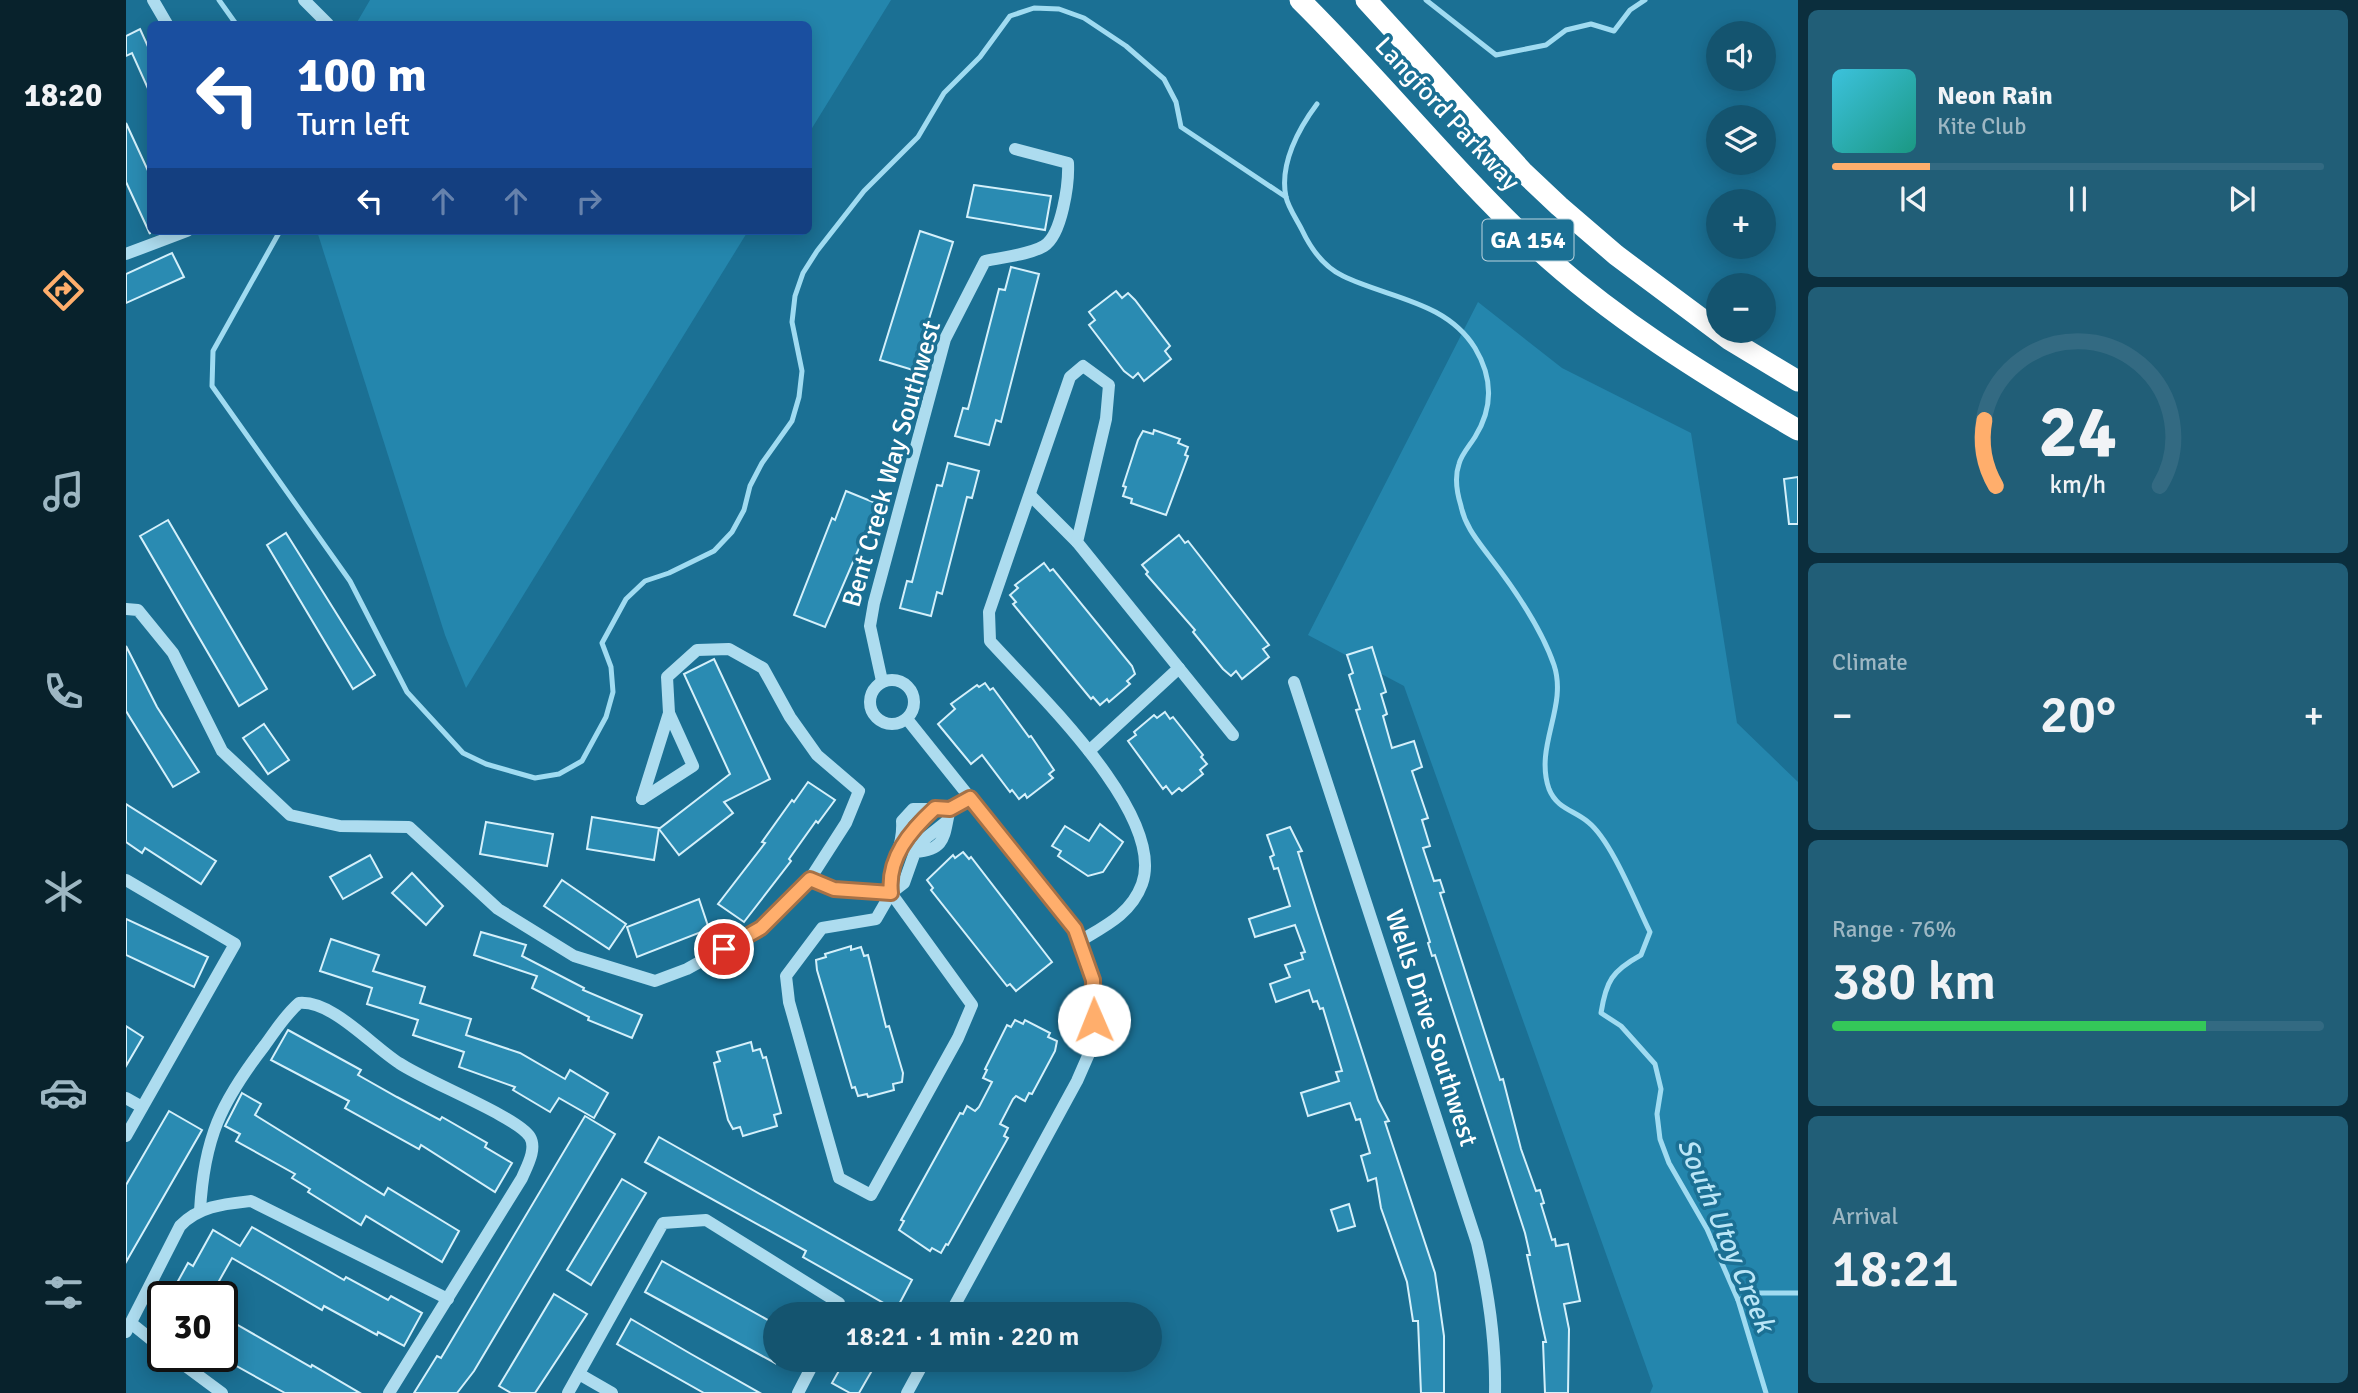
<!DOCTYPE html>
<html lang="en">
<head>
<meta charset="utf-8">
<style>
  body { margin:0; font-family:Signika,sans-serif; background:#215e77; color:#f1f3f6; height:100vh; display:flex; flex-direction:column; font-size:26px; white-space:nowrap }
  * { box-sizing:border-box; margin:0 }
  p { font-size:23px; color:#9db7c3 }
  .icon { flex:none; width:38px; height:38px; fill:none; stroke:currentColor; stroke-width:2; stroke-linecap:round; stroke-linejoin:round }
  .map { position:relative; flex:1; overflow:hidden }
  .details { display:flex; flex-direction:column; gap:10px; padding:10px; background:#0b2e3d; width:560px }
  .details>* { flex:none }
  .hud { position:absolute; left:21px; top:21px; width:665px; height:214px; border-radius:10px; box-shadow:0 4px 18px #0003; background:#1a4fa0; color:#fff; overflow:hidden }
  .tools { position:absolute; left:1580px; top:21px; display:grid; gap:14px }
  .tools a { display:grid; place-items:center; width:70px; height:70px; border-radius:50%; background:#14546f; box-shadow:0 4px 18px #0003; font-size:35px }
  .speed { position:absolute; left:21px; top:1281px; display:flex; gap:14px; font-size:35px; font-weight:700; text-align:center }
  .speed>* { display:grid; place-content:center; width:91px; height:91px; border-radius:50%; background:#14546f; box-shadow:0 4px 18px #0003; line-height:1 }
  .speed .limit { border:4px solid #111; border-radius:10px; background:#fff; color:#111 }
  .pin { position:absolute; display:grid; place-items:center; width:60px; height:60px; color:#fff; margin:-30px; border:4px solid #fff; border-radius:50%; box-shadow:0 2px 7px #0007 }
  .me { position:absolute; width:77px; margin:-38px; rotate:359deg; stroke-linejoin:round; filter:drop-shadow(0 0 5px #0008) }
  .turn { display:flex; align-items:center; gap:24px; height:147px; padding:0 35px; font-size:32px }
  .turn .icon { width:91px; height:91px; stroke-width:2.5 }
  .turn b { display:block; font-size:49px; line-height:60px }
  .lanes { display:flex; align-items:center; height:66px; padding:0 35px; background:#0003; justify-content:center; gap:35px; direction:ltr }
  .lanes .off { opacity:.35 }
  .big { font-size:52px; font-weight:600; line-height:1.1 }
  .details .tile { flex:1; display:flex; flex-direction:column; justify-content:center; gap:10px; min-width:0; padding:0 24px; border-radius:10px; background:#215e77 }
  .details .dial { align-items:center; gap:0 }
  .dial svg { height:182px; overflow:visible; fill:none; stroke:#336a82; stroke-width:7; stroke-linecap:round; text-anchor:middle }
  .dial text { fill:#f1f3f6; stroke:none }
  .song { display:flex; align-items:center; gap:21px }
  .cover { width:84px; height:84px; border-radius:10px; background:linear-gradient(135deg,hsl(190 70% 55%),hsl(170 70% 35%)) }
  .played { height:7px; border-radius:4px; background:linear-gradient(90deg,#ffae6c 20%,#336a82 20%) }
  .keys { display:flex; justify-content:space-around; direction:ltr }
  .heat { display:flex; justify-content:space-between; align-items:center; font-size:38px; direction:ltr }
  .charge { height:10px; border-radius:5px; background:linear-gradient(90deg,#34c759 76%,#336a82 0) }
  .trip { position:absolute; left:637px; top:1302px; width:399px; height:70px; border-radius:35px; background:#14546f; box-shadow:0 4px 18px #0003; font-weight:600; line-height:70px; text-align:center }
  main { display:flex; flex:1; min-height:0 }
  .menu { display:flex; flex-direction:column; width:126px; justify-content:space-around; align-items:center; background:#08222c; color:#9db7c3 }
  .menu .icon { width:49px; height:49px }
  .menu .active { color:#ffae6c }
  .menu b { font-size:32px; color:#f1f3f6 }
  .map>svg:first-child { display:block }
  .green { fill:#2486ad }
  .lines { fill:none; stroke-linecap:round; stroke-linejoin:round }
  .stream { stroke:#a0dbf1; stroke-width:5 }
  .building { fill:#2a8bb2; stroke:#d4f0fb; stroke-width:2 }
  .minor { stroke:#addcef; stroke-width:12 }
  .highway { stroke:#fff; stroke-width:21 }
  .route-casing { stroke:#a67146; stroke-width:18 }
  .route { stroke:#ffae6c; stroke-width:12 }
  .labels { text-anchor:middle; dominant-baseline:central; stroke-width:7; stroke-linejoin:round; paint-order:stroke }
  .shield { fill:#1b7094; stroke:#bbd4df; stroke-width:2 }
  .shield-label { font-size:24px; font-weight:bold; fill:#fff }
  .street-label { font-size:26px; fill:#fff; stroke:#1b7094 }
  .water-label { font-size:28px; font-style:italic; fill:#bae5f6; stroke:#1b7094 }
</style>
</head>
<body>
<main>
<nav class="menu">
<b>18:20</b>
<svg class="icon active" aria-label="directions" viewBox="0 0 24 24"><path d="M12 3l9 9-9 9-9-9zM9 14v-3h6M13 9l2 2-2 2"/></svg>
<svg class="icon" aria-label="music" viewBox="0 0 24 24"><path d="M9 18V5l10-2v13"/><circle cx="6" cy="18" r="3"/><circle cx="16" cy="16" r="3"/></svg>
<svg class="icon" aria-label="phone" viewBox="0 0 24 24"><path d="M5 4h4l2 5-3 2q2 4 5 5l2-3 5 2v4C11 20 4 13 5 4z"/></svg>
<svg class="icon" aria-label="climate" viewBox="0 0 24 24"><path d="M12 3v18M4 7l16 10M4 17L20 7"/></svg>
<svg class="icon" aria-label="car" viewBox="0 0 24 24"><path d="M5 17H2v-5l4-1 3-4h7l3 4 3 1v5h-3M9 17h6M6 11h13"/><circle cx="7" cy="17" r="2"/><circle cx="17" cy="17" r="2"/></svg>
<svg class="icon" aria-label="filters" viewBox="0 0 24 24"><path d="M4 7h16M4 17h16"/><circle cx="9" cy="7" r="2"/><circle cx="15" cy="17" r="2"/></svg>
</nav>
<div class="map">
<svg width="1672" height="1393" viewBox="0 0 1672 1393">
  <rect width="100%" height="100%" fill="#1b7094"/>
  <g class="green">
    <polygon points="244,0 765,0 683,133 682,24 230,24"/>
    <polygon points="191,231 622,231 340,688 319,635"/>
    <polygon points="1352,302 1436,368 1565,433 1611,723 1672,782 1672,1393 1524,1393 1527,1386 1278,686 1182,635"/>
  </g>
  <g class="lines">
    <g class="stream">
      <polyline points="93,0 110,24"/>
      <polyline points="1300,0 1370,55 1420,45 1440,30 1465,24 1488,31 1504,10 1519,0"/>
      <path d="M1191,104C1173,128 1153,164 1160,197C1162,207 1171,220 1176,230C1185,249 1198,267 1217,276C1262,298 1320,301 1349,348C1367,378 1367,408 1349,437C1344,445 1335,455 1333,464C1328,478 1331,493 1335,506C1339,526 1351,540 1363,556C1387,587 1415,627 1428,665C1442,707 1408,746 1423,789C1431,809 1448,810 1462,822C1486,841 1510,904 1524,932L1515,955C1486,971 1480,981 1475,1013L1495,1026L1529,1064L1535,1089L1531,1114L1534,1139L1543,1163L1581,1229L1612,1300L1640,1393"/>
      <polyline points="154,231 87,351 86,386 224,581 281,692 337,753 360,764 409,778 433,774 456,761 480,717 487,692 485,667 476,643 500,599 519,581 543,573 588,551 606,532 618,510 624,486 636,463 666,421 673,397 676,371 666,322 669,296 677,273 691,251 738,191 792,137 818,93 854,57 884,16 908,8 933,9 958,18 1000,46 1038,79 1050,102 1055,127 1160,197"/>
      <polyline points="1612,1300 1634,1293 1672,1293"/>
    </g>
  </g>
  <g class="building">
    <polygon points="14,29 24,51 24,93 6,53 0,56 0,36"/>
    <polygon points="0,123 24,175 24,234 0,182"/>
    <polygon points="848,185 925,196 919,230 841,217"/>
    <polygon points="794,231 827,242 787,370 754,360"/>
    <polygon points="46,253 58,277 0,303 0,274"/>
    <polygon points="885,267 913,274 875,422 870,420 863,445 829,436 837,408 842,409 873,289 879,290"/>
    <polygon points="990,291 996,298 1002,293 1009,300 1044,346 1039,351 1045,359 1018,381 1012,373 1007,378 998,371 963,325 969,320 963,312"/>
    <polygon points="1028,430 1054,439 1052,443 1062,447 1059,455 1062,456 1040,515 1005,503 1006,499 997,496 1000,487 997,486 1012,440 1017,431 1027,434"/>
    <polygon points="822,463 853,471 846,498 841,497 816,594 811,592 805,616 774,608 781,581 786,582 811,485 816,486"/>
    <polygon points="1672,477 1672,524 1663,524 1658,479"/>
    <polygon points="720,491 752,504 699,627 668,615 706,518 709,520"/>
    <polygon points="42,520 141,689 113,706 14,536"/>
    <polygon points="160,533 249,675 227,689 141,545"/>
    <polygon points="1053,535 1059,543 1062,541 1143,645 1137,649 1143,657 1116,679 1110,671 1105,676 1097,669 1067,632 1069,630 1020,574 1022,572 1016,565"/>
    <polygon points="918,563 924,571 927,569 1006,666 1009,674 1001,681 1004,684 983,702 981,699 974,705 967,697 965,699 887,604 890,602 884,595 892,588 889,585"/>
    <polygon points="0,646 31,707 73,772 47,787 0,711"/>
    <polygon points="1246,647 1260,692 1255,694 1261,714 1257,716 1266,748 1288,741 1296,767 1286,771 1302,818 1296,820 1304,846 1297,848 1308,881 1314,880 1318,892 1314,893 1374,1080 1377,1079 1395,1149 1410,1191 1414,1190 1418,1203 1415,1204 1426,1240 1429,1239 1430,1246 1442,1244 1454,1301 1438,1304 1443,1329 1442,1393 1419,1393 1417,1342 1420,1342 1401,1255 1404,1255 1399,1233 1309,955 1306,956 1302,943 1304,942 1230,710 1234,709 1223,675 1227,673 1221,655"/>
    <polygon points="588,659 644,779 598,802 607,813 553,855 533,829 604,774 558,674"/>
    <polygon points="859,683 864,690 867,688 903,737 905,736 928,770 923,774 927,778 901,798 899,794 893,799 886,790 884,792 856,755 845,764 812,724 829,709 825,704 851,685 853,687"/>
    <polygon points="1039,712 1044,719 1047,717 1077,755 1075,757 1081,764 1074,770 1077,774 1056,791 1053,788 1046,794 1040,786 1037,789 1002,741 1010,735 1008,732 1028,715 1031,718"/>
    <polygon points="138,724 163,760 142,774 117,738"/>
    <polygon points="682,782 709,800 692,823 690,821 663,859 665,861 618,922 592,904 639,843 636,842 666,800 668,802"/>
    <polygon points="0,804 90,861 75,884 19,848 16,853 0,842"/>
    <polygon points="466,817 533,828 528,860 461,849"/>
    <polygon points="360,822 427,834 421,866 354,854"/>
    <polygon points="974,824 997,842 977,872 962,876 932,856 935,851 926,846 939,826 963,841"/>
    <polygon points="1164,827 1176,851 1172,852 1191,912 1252,1100 1263,1121 1259,1122 1309,1273 1318,1336 1318,1393 1295,1393 1292,1321 1287,1321 1281,1282 1255,1208 1250,1178 1242,1181 1235,1156 1244,1153 1234,1119 1230,1120 1224,1103 1182,1116 1175,1093 1213,1081 1210,1072 1216,1071 1197,1008 1194,1009 1191,1001 1187,1002 1183,990 1150,1002 1144,984 1164,977 1159,965 1177,959 1175,953 1179,952 1169,925 1129,937 1123,919 1164,906 1152,868 1148,869 1144,857 1148,855 1141,835"/>
    <polygon points="837,852 843,859 845,857 926,962 890,991 884,984 881,986 805,890 807,888 801,880 827,855 829,858"/>
    <polygon points="244,855 256,877 217,899 204,877"/>
    <polygon points="286,873 317,906 300,925 266,893"/>
    <polygon points="436,880 500,924 483,949 418,906"/>
    <polygon points="573,899 583,929 511,957 501,927"/>
    <polygon points="0,919 82,957 68,987 0,955"/>
    <polygon points="355,932 400,945 396,956 458,988 457,990 516,1015 506,1038 462,1020 463,1017 406,988 411,976 348,955"/>
    <polygon points="205,939 253,955 247,971 299,987 294,1003 345,1019 340,1035 394,1053 439,1079 444,1070 482,1093 468,1118 433,1098 424,1112 387,1090 389,1087 333,1067 338,1052 287,1035 292,1020 241,1004 246,988 194,971"/>
    <polygon points="725,946 725,950 735,947 738,956 742,955 760,1027 763,1026 777,1073 776,1082 767,1084 768,1090 742,1097 741,1094 732,1096 729,1087 726,1088 691,970 690,960 700,957 699,954"/>
    <polygon points="889,1020 897,1024 899,1020 924,1033 922,1037 931,1041 929,1051 906,1094 903,1093 899,1101 890,1096 887,1099 874,1124 882,1128 878,1136 882,1138 822,1245 820,1244 815,1253 806,1248 804,1251 773,1230 778,1221 775,1220 834,1113 837,1114 841,1106 849,1111 853,1107 866,1082 857,1078 861,1070 859,1069 881,1025 885,1027"/>
    <polygon points="0,1026 17,1037 0,1066"/>
    <polygon points="162,1030 235,1070 232,1075 271,1097 314,1120 316,1117 361,1143 359,1147 386,1163 369,1192 295,1145 293,1149 219,1108 223,1101 145,1060"/>
    <polygon points="625,1042 627,1051 634,1049 637,1058 640,1057 655,1113 648,1115 651,1126 617,1136 614,1127 607,1129 602,1120 588,1063 594,1061 591,1052"/>
    <polygon points="116,1093 135,1104 129,1115 258,1195 262,1188 333,1231 316,1262 240,1216 235,1225 182,1192 184,1189 166,1178 169,1174 110,1141 114,1134 99,1126"/>
    <polygon points="43,1111 76,1130 0,1262 0,1185"/>
    <polygon points="459,1116 489,1134 348,1371 331,1393 288,1393 311,1356 315,1358"/>
    <polygon points="533,1137 786,1280 770,1310 677,1257 680,1251 519,1162"/>
    <polygon points="496,1179 520,1193 465,1285 441,1270"/>
    <polygon points="1223,1204 1229,1226 1212,1231 1205,1210"/>
    <polygon points="126,1227 218,1280 220,1277 262,1300 265,1296 296,1313 278,1346 252,1332 251,1335 198,1306 196,1310 106,1258 84,1297 74,1297 51,1283 62,1263 67,1266 87,1230 114,1246"/>
    <polygon points="536,1261 649,1324 649,1363 519,1292"/>
    <polygon points="428,1294 461,1314 409,1393 385,1393 373,1386"/>
    <polygon points="96,1316 185,1367 186,1365 234,1393 159,1393 96,1358"/>
    <polygon points="505,1319 565,1354 634,1393 578,1393 491,1344"/>
    <polygon points="719,1360 752,1360 733,1393 724,1393 706,1383"/>
  </g>
  <g class="lines">
    <g class="minor">
      <polyline points="27,0 41,24"/>
      <polyline points="178,0 202,24"/>
      <polyline points="0,254 61,231"/>
      <polyline points="904,495 951,542"/>
      <polyline points="0,609 12,610 47,653 96,751 164,815 214,826 283,827 372,909 448,956 529,981 561,969 635,928 684,879 708,889 765,893"/>
      <circle cx="766" cy="702" r="22"/>
      <path d="M756,681L744,626L748,603L819,339L859,261C876,257 903,255 918,246C936,235 943,183 942,163L889,149"/>
      <path d="M1168,682L1351,1243C1363,1294 1370,1341 1369,1393"/>
      <polyline points="781,719 949,929 967,980 969,1040 951,1081 824,1314"/>
      <polyline points="963,751 1053,668"/>
      <polyline points="516,799 567,766 543,713 541,677 571,650 603,649 637,668 664,717 691,755 733,791 720,823 684,879"/>
      <polyline points="516,799 543,713"/>
      <path d="M824,809C817,835 822,849 789,852L778,883L765,893L750,919L696,928L660,976L663,1002L713,1178L745,1195L832,1038L846,1005L765,893C762,866 778,849 776,821L787,809H824L844,798"/>
      <polyline points="778,841 809,808"/>
      <polyline points="786,850 789,852 800,838 820,822"/>
      <polyline points="0,880 109,944 0,1136"/>
      <path d="M954,941C979,926 1005,914 1016,884C1041,814 907,689 864,641L863,612L944,377L957,366L983,385L980,419L951,542L1107,735"/>
      <polyline points="0,1098 16,1107"/>
      <path d="M74,1211C78,1138 95,1102 139,1045C150,1030 159,1015 173,1003C206,1000 246,1046 273,1063C299,1081 392,1117 404,1137C411,1149 401,1166 396,1178L263,1393"/>
      <polyline points="6,1324 37,1349"/>
      <path d="M0,1332L54,1226C73,1206 98,1204 125,1201L322,1299"/>
      <polyline points="46,1356 96,1393"/>
      <polyline points="453,1374 486,1393"/>
      <polyline points="442,1393 537,1223 580,1220 713,1303 710,1314"/>
      <polyline points="672,1393 689,1360"/>
      <polyline points="781,1393 799,1360"/>
    </g>
    <g class="highway">
      <path d="M1174,0C1253,78 1323,165 1404,242C1484,317 1578,375 1672,430"/>
      <polyline points="1240,0 1398,173 1433,206 1490,255 1604,340 1672,381"/>
    </g>
  </g>
  <g class="lines">
    <g class="route-casing">
      <path id="route" d="M598,949L635,928L684,879L708,889L765,893C761,858 784,831 809,808L824,809L844,798L949,929L967,980L968,1020"/>
    </g>
    <use href="#route" class="route"/>
  </g>
  <g class="labels">
    <rect class="shield" x="1356.5" y="219.5" width="91" height="41" rx="5"/>
    <g class="shield-label">
      <text x="1402" y="240">GA 154</text>
    </g>
    <g class="street-label">
      <text transform="translate(1321 114) rotate(47)">Langford Parkway</text>
      <text transform="translate(766 464) rotate(-74)">Bent Creek Way Southwest</text>
      <text transform="translate(1305 1028) rotate(72)">Wells Drive Southwest</text>
    </g>
    <g class="water-label">
      <text transform="translate(1600 1235) rotate(67)">South Utoy Creek</text>
    </g>
  </g>
</svg>
<div class="tools">
<a><svg class="icon" aria-label="sound" viewBox="0 0 24 24"><path d="M4 9h4l5-4v14l-5-4H4zM17 9q2 3 0 6"/></svg></a>
<a><svg class="icon" aria-label="layers" viewBox="0 0 24 24"><path d="M12 4l9 5-9 5-9-5zM3 14l9 5 9-5"/></svg></a>
<a>+</a>
<a>−</a>
</div>
<div class="speed"><div class="limit">30</div></div>
<div class="pin" style="left:598px;top:949px;background:#d93025"><svg class="icon" aria-label="arrive" viewBox="0 0 24 24"><path d="M6 21V4h12l-3 4 3 4H6"/></svg></div>
<svg class="me" style="left:968px;top:1020px" viewBox="-20 -20 40 40"><circle r="19" fill="#fff"/><path d="M0-13L10 11 0 6-10 11z" fill="#ffae6c"/></svg>
<div class="trip">18:21 · 1 min · 220 m</div>
<div class="hud">
<div class="turn"><svg class="icon" aria-label="left" viewBox="0 0 24 24"><path d="M17 20v-9H6M10 6l-5 5 5 5"/></svg><div><b>100 m</b>Turn left</div></div>
<div class="lanes"><svg class="icon" aria-label="left" viewBox="0 0 24 24"><path d="M17 20v-9H6M10 6l-5 5 5 5"/></svg><svg class="icon off" aria-label="ahead" viewBox="0 0 24 24"><path d="M12 20V5M6 11l6-6 6 6"/></svg><svg class="icon off" aria-label="ahead" viewBox="0 0 24 24"><path d="M12 20V5M6 11l6-6 6 6"/></svg><svg class="icon off" aria-label="right" viewBox="0 0 24 24"><path d="M7 20v-9h11M14 6l5 5-5 5"/></svg></div>
</div>
</div>
<section class="details">
<div class="tile">
<div class="song"><i class="cover"></i><div><b>Neon Rain</b><p>Kite Club</p></div></div>
<div class="played"></div>
<div class="keys"><svg class="icon" aria-label="previous" viewBox="0 0 24 24"><path d="M18 5L8 12l10 7zM5 5v14"/></svg><svg class="icon" aria-label="pause" viewBox="0 0 24 24"><path d="M8 5v14M16 5v14"/></svg><svg class="icon" aria-label="next" viewBox="0 0 24 24"><path d="M6 5l10 7-10 7zM19 5v14"/></svg></div>
</div>
<div class="tile dial"><svg viewBox="0 0 100 80">
<path d="M14 69A42 42 0 1 1 86 69"/>
<path d="M14 69A42 42 0 0 1 9 40" stroke="#ffae6c"/>
<text x="50" y="56" font-size="32" font-weight="700">24</text>
<text x="50" y="72" font-size="11">km/h</text>
</svg></div>
<div class="tile"><p>Climate</p>
<div class="heat"><a>−</a><b class="big">20°</b><a>+</a></div>
</div>
<div class="tile"><p>Range · 76%</p><b class="big">380 km</b><div class="charge"></div></div>
<div class="tile"><p>Arrival</p><b class="big">18:21</b></div>
</section>
</main>
</body>
</html>
